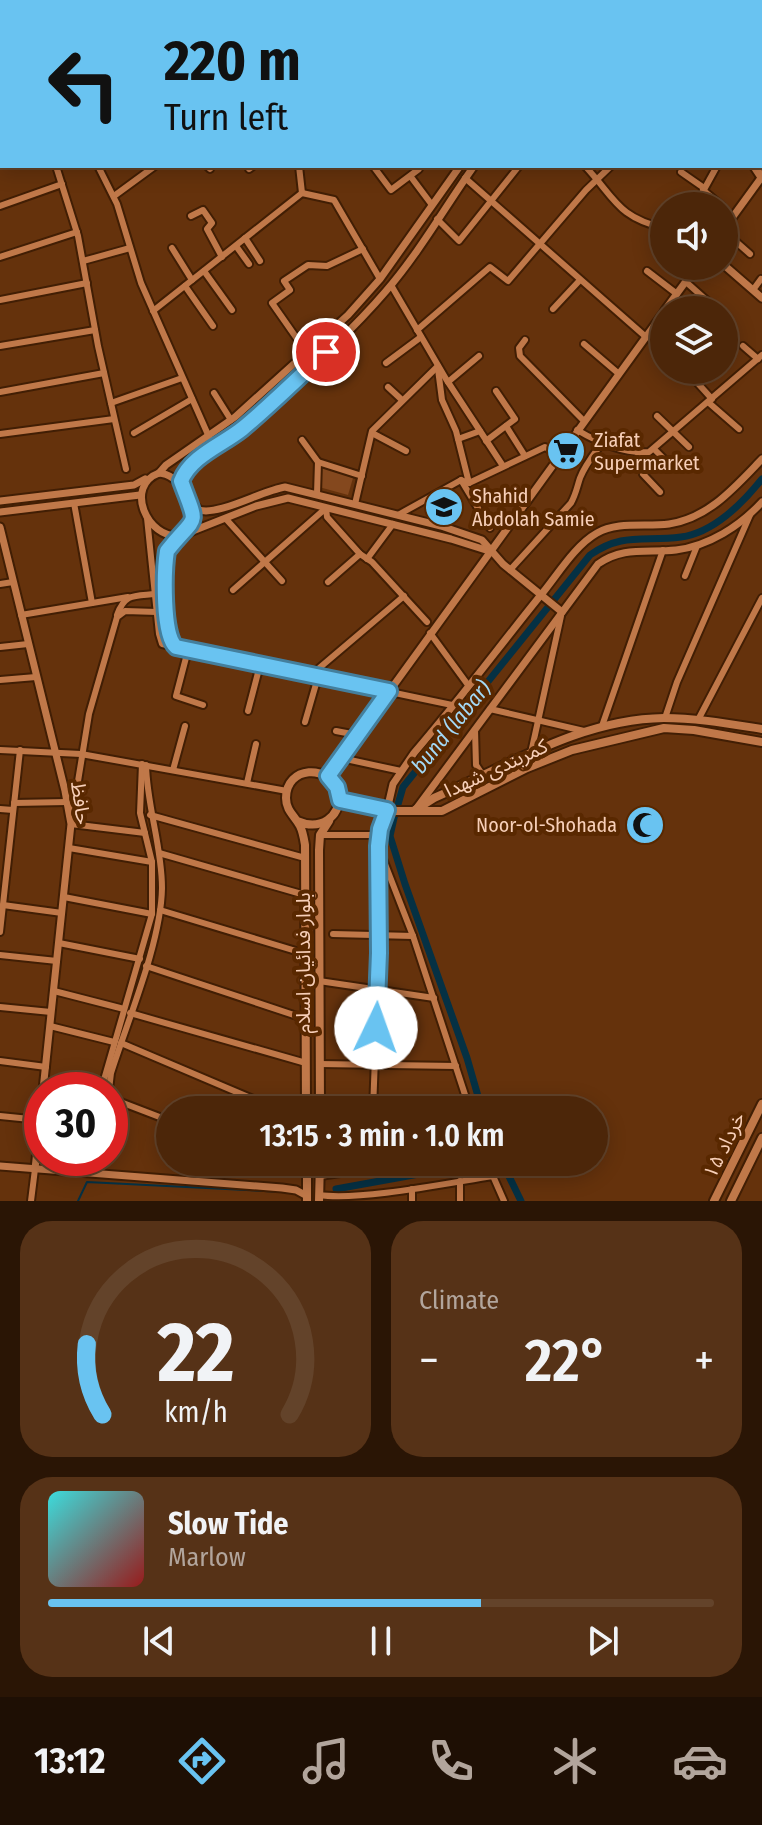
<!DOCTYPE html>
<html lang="en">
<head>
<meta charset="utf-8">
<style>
  body { margin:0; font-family:"Fira Sans Condensed","Noto Sans Arabic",sans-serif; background:#563217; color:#f1f3f6; height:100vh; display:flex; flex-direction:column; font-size:30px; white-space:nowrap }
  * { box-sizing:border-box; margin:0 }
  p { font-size:26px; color:#b2a59c }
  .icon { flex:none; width:44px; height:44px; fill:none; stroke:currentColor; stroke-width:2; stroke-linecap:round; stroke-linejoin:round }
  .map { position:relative; height:1201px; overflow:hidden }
  .side { display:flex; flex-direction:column; gap:20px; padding:20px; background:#2a1505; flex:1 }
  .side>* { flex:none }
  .banner { position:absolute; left:0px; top:0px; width:762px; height:168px; box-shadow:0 4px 20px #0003,0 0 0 2px #63432a; background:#69c3f1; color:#111; overflow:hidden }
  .fabs { position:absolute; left:650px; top:192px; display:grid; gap:16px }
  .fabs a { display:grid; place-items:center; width:88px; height:88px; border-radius:50%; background:#4c2609; box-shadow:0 4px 20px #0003,0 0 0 2px #63432a; font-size:40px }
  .speed { position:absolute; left:24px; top:1072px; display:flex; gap:16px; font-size:40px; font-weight:700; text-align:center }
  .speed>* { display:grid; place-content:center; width:104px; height:104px; border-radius:50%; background:#4c2609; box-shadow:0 4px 20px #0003,0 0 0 2px #63432a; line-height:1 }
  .speed .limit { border:12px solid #d22; background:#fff; color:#111 }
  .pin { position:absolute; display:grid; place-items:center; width:68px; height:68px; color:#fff; margin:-34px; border:4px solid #fff; border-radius:50%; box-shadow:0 2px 8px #0007 }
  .me { position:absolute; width:88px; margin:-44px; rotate:3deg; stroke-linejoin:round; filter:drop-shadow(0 0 6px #0008) }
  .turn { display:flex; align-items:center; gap:28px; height:168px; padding:0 32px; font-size:36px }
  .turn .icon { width:104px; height:104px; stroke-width:2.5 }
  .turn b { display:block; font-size:56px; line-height:68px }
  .big { font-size:60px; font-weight:600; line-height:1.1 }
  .side .widget { flex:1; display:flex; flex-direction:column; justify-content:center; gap:12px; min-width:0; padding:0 28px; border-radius:32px; background:#563217 }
  .side .dial { align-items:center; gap:0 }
  .dial svg { height:208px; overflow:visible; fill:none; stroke:#63432a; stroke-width:7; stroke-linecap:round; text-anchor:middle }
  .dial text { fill:#f1f3f6; stroke:none }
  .song { display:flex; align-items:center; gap:24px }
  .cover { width:96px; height:96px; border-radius:12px; background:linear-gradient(135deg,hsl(180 70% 55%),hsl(0 70% 35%)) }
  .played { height:8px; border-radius:4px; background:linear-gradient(90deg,#69c3f1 65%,#63432a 65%) }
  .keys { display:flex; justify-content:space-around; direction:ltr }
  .heat { display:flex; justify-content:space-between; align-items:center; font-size:44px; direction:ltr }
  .side .tiles { flex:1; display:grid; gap:20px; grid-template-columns:1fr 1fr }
  .widget:last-child { grid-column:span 2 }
  .trip { position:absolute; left:156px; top:1096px; width:452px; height:80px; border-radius:40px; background:#4c2609; box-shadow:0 4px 20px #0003,0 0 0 2px #63432a; font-weight:600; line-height:80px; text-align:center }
  .tabs { display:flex; height:128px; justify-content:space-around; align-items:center; background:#1e0f04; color:#b2a59c }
  .tabs .icon { width:56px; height:56px }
  .tabs .selected { color:#69c3f1 }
  .tabs b { font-size:36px; color:#f1f3f6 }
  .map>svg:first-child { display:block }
  .green { fill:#84481e }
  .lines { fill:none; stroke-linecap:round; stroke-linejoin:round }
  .stream { stroke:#053144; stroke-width:2 }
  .canal { stroke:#053144; stroke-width:7 }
  .minor-casing { stroke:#411e04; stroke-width:10 }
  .tertiary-casing { stroke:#411e04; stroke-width:11 }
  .secondary-casing { stroke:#411e04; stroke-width:12 }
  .minor { stroke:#c07849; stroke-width:6 }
  .tertiary { stroke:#c07849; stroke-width:7 }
  .secondary { stroke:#c07849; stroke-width:8 }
  .route-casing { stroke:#447f9d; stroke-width:20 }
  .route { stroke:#69c3f1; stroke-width:14 }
  .labels { text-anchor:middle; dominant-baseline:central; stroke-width:8; stroke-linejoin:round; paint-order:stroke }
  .poi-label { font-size:20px; fill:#f7cfb8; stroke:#592800; text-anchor:start }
  .street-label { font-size:20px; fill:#f7cfb8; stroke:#592800 }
  .water-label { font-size:22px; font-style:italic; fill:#a3d9f6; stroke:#592800 }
</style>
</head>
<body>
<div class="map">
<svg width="762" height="1201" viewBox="0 0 762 1201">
  <rect width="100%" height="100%" fill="#65320c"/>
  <polygon class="green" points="321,467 353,478 348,495 319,487"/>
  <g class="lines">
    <polyline class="stream" points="78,1201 87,1182 284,1192"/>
    <g class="canal">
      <path d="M482,1110L467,1058L405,884L390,836L394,818L403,787L590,555C623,532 644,542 681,537C713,533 743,503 762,479"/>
      <polyline points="502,1162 521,1201"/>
      <polyline points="336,1189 485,1162"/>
    </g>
    <g class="minor-casing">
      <g id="minor">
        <polyline points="6,0 8,2"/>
        <polyline points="75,0 77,2"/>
        <polyline points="348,0 349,2"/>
        <polyline points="454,0 455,2"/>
        <polyline points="654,0 658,2"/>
        <polyline points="727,0 728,2"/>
        <polyline points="60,2 63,0"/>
        <polyline points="256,2 258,0"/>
        <polyline points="495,2 497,0"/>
        <polyline points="638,2 640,0"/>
        <polyline points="760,16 762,17"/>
        <polyline points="0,35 2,33"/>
        <polyline points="760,38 762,35"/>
        <polyline points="760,105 762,110"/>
        <polyline points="56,166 78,236 98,346 126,469"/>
        <polyline points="98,166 117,204 141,283 209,437"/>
        <polyline points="207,166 210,169"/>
        <polyline points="299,166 302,193"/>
        <polyline points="373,166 391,190 419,169 419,166"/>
        <path d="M585,166C615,198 617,217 664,228"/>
        <polyline points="249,169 253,166"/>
        <polyline points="681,172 704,188"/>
        <polyline points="411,177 432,205"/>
        <polyline points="465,178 646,337"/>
        <polyline points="703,190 722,206"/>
        <polyline points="302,193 334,200 380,279"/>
        <polyline points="114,196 155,166"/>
        <polyline points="0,206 62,184"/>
        <polyline points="695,206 717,166"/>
        <polyline points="191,216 203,210 212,223 207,229 222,257"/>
        <polyline points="437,219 459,241 519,166"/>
        <polyline points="724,231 750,254"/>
        <polyline points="245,238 260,261"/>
        <polyline points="236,246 249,264"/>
        <polyline points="172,248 192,280"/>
        <polyline points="0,257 77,232"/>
        <polyline points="83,261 130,248"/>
        <polyline points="204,271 232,310"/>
        <polyline points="647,271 677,294"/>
        <polyline points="686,282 713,306"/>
        <polyline points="391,285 446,379 503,466"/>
        <polyline points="185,286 213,326"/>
        <polyline points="753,290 761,279"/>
        <polyline points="0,300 87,283"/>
        <polyline points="553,309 580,280"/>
        <polyline points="153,311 302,193"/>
        <polyline points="417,330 490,267 508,281 586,190 611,166"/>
        <polyline points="525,340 519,348 520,356 584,421"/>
        <polyline points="584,344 619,374"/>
        <polyline points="0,346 95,330"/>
        <polyline points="743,346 758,359"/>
        <polyline points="307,353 272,303 290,290 284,281 308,265 327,266 363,249"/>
        <polyline points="386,363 421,337"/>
        <polyline points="438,369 442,400 456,431 469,483"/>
        <polyline points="693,378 712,399"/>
        <polyline points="448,382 479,356"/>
        <polyline points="388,387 402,400"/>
        <polyline points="0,392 104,373"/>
        <polyline points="214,393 231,420"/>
        <polyline points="708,402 739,429"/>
        <polyline points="111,403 182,378"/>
        <polyline points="657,416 689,447"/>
        <polyline points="506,426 525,456"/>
        <path d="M577,430C599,443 624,454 649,452L762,355"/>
        <polyline points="134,433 192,399"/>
        <polyline points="372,433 406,451"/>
        <polyline points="0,434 114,419"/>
        <polyline points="458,439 480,431"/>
        <polyline points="302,440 318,462 317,494"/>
        <polyline points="486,441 515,419 496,391"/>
        <polyline points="655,450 665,460"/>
        <polyline points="637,452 652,466 643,474 660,492"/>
        <polyline points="318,462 362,476"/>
        <polyline points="461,480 490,528"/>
        <polyline points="74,503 92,603"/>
        <polyline points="355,504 372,431 438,366"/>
        <polyline points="398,515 461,480 469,483 545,447 559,455"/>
        <polyline points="147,518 159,634 162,644 452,705"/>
        <polyline points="226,519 282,581"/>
        <polyline points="367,559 393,524"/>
        <path d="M510,570L571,503C576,494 577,487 580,478C585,465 594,454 602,443"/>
        <polyline points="685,576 697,546"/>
        <polyline points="328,582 360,554"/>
        <polyline points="0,584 13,582"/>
        <polyline points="233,590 326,508 327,517 360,554 372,562 427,622"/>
        <polyline points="21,615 128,597"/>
        <path d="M117,615C125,593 134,596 155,594"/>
        <polyline points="430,633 468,685"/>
        <polyline points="0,647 28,644"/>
        <polyline points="176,647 170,638 165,561 167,551 180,536"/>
        <polyline points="188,650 176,696 203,705"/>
        <polyline points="311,675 404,596"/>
        <polyline points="0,680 36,677"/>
        <polyline points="490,709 584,731"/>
        <polyline points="248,711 260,665"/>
        <polyline points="665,718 677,682 750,515"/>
        <polyline points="698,720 762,598"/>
        <polyline points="305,722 318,677"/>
        <polyline points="602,726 663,550"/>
        <polyline points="475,730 476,765 484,777"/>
        <polyline points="336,731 357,735"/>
        <polyline points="0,750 81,754 287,791"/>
        <polyline points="531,753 561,616"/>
        <polyline points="341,758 401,771"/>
        <polyline points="173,770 185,726"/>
        <polyline points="247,783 256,744"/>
        <polyline points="14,803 67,802"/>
        <polyline points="0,809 13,810"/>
        <polyline points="387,810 380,829 378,846 413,936 470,1110"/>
        <polyline points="150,815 305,858"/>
        <polyline points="145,833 71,824 89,714 117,617 125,611 157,612"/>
        <polyline points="320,835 379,835"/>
        <polyline points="69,848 152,862"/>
        <polyline points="159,853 305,895"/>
        <polyline points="64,897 152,914"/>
        <polyline points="3,905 62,913"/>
        <polyline points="160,910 306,954"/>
        <polyline points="0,932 20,750"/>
        <polyline points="333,934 413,936"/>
        <polyline points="59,943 140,959"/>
        <polyline points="0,955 57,961"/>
        <polyline points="146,966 306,1019"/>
        <polyline points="319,981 434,998"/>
        <polyline points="54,991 124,1009"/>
        <polyline points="0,1007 51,1012"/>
        <polyline points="130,1013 306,1063"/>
        <polyline points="50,1026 114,1042"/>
        <polyline points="121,1043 279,1110"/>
        <polyline points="0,1061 46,1067"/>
        <polyline points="319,1064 456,1066"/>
        <polyline points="44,1086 64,1090"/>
        <polyline points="101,1090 152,914 152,862 140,813 142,764"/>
        <path d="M109,1090L111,1073C128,1019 161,943 162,888C162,846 147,807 146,765"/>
        <polyline points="110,1098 170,1121"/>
        <polyline points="373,1110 379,953 378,850"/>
        <polyline points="0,1116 40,1120"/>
        <polyline points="90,1173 94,1158"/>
        <polyline points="99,1174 103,1158"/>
        <polyline points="320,1176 414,1162"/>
        <path d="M319,1195C360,1201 448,1183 493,1176L504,1201"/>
        <polyline points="31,1201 35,1169"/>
        <polyline points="412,1201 412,1189"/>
        <polyline points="460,1201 460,1181"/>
      </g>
    </g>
    <g class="tertiary-casing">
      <g id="tertiary">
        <polyline points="142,2 145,0"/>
        <polyline points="573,2 574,0"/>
        <polyline points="585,2 586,0"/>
        <polyline points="0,113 2,111"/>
        <polyline points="724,229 761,178"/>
        <polyline points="724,265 762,298"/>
        <polyline points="665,310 697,266"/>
        <polyline points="159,473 166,465 235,417 348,315 380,279 460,166"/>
        <path d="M159,473C178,474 199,503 193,522C190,528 185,532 180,536C147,539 124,486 159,473Z"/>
        <path d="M184,490L181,481C192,454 229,441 250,422C296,380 345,339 386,291C419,253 445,207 474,166"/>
        <path d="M189,499L199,510C219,516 261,491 285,487L441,526L482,540L503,564L562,612"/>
        <polyline points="0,501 134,485 145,479"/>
        <polyline points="0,512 140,495"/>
        <polyline points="0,527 65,791 71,824 43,1090"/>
        <polyline points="180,536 256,506 288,498 451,539 489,551"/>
        <polyline points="328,776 664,312"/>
        <path d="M416,809L598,564C623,546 647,553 676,550C709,546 740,526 762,502"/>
        <path d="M387,810L393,784L414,753C458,702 498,648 540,596C557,576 574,546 597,533C617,521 646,527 669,524C709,518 735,487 762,459"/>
        <polyline points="0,1166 282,1188 296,1190 307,1196"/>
        <polyline points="35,1169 42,1103"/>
      </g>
    </g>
    <g class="secondary-casing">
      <g id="secondary">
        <polyline points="553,0 556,2"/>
        <polyline points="760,150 762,148"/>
        <polyline points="754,166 762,178"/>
        <polyline points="340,800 391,811 442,811 527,768 572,750 664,728 694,730 762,742"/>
        <path d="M415,810L434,798C508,766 581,719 664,718C697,718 730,724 762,729"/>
        <path d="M297,821C320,831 341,818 339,793C329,763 286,766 286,798C286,811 295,816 300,826C303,832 304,839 305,845L306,1110"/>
        <polyline points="320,1110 319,850 320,835 329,821"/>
        <polyline points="307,1162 307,1201"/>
        <polyline points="319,1201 320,1162"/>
        <polyline points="714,1201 762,1104"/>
        <polyline points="731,1201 762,1138"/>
      </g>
    </g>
    <use href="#minor" class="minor"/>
    <use href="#tertiary" class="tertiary"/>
    <use href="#secondary" class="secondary"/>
  </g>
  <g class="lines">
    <g class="route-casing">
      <path id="route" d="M326,352C298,378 271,405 242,429C222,445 191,456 181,481C199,530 198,512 167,551C164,570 162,635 176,647L389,691L328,776L337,787L340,800L387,810L380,829L378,846L379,953L376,1028"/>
    </g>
    <use href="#route" class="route"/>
  </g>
  <defs>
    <g id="supermarket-disc" transform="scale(2)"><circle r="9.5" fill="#69c3f1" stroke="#592800"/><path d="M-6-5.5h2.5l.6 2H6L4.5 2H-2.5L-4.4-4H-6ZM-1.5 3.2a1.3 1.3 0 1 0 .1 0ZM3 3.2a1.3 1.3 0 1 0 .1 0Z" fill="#111"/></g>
    <g id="school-disc" transform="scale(2)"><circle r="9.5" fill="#69c3f1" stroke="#592800"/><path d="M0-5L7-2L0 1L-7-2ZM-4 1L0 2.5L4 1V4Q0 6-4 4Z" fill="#111"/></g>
    <g id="mosque-disc" transform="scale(2)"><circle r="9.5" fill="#69c3f1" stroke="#592800"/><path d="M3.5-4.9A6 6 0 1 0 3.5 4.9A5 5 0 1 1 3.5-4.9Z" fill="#111"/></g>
  </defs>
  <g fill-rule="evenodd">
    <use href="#supermarket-disc" x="566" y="451"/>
    <use href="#school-disc" x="444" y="507"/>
    <use href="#mosque-disc" x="645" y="825"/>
  </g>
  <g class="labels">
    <g class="poi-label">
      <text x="594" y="440">Ziafat<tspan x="594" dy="23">Supermarket</tspan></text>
      <text x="472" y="496">Shahid<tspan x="472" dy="23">Abdolah Samie</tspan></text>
      <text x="617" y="825" text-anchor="end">Noor-ol-Shohada</text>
    </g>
    <g class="street-label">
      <text transform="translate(496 768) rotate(-25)">کمربندی شهدا</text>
      <text transform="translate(81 803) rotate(82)">حافظ</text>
      <text transform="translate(303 963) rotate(-90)">بلوار فدائیان اسلام</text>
      <text transform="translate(724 1145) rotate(-64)">۱۵ خرداد</text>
    </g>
    <g class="water-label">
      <text transform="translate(451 727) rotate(-51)">bund (labar)</text>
    </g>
  </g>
</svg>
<div class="fabs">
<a><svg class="icon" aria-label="sound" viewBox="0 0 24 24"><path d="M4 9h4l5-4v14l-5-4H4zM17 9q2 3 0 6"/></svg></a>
<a><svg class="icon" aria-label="layers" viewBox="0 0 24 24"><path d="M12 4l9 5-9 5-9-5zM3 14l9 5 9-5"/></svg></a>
</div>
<div class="speed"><div class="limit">30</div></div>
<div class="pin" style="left:326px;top:352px;background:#d93025"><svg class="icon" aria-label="arrive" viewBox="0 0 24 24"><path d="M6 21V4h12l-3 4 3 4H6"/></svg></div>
<svg class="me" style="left:376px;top:1028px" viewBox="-20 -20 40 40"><circle r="19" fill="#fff"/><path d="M0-13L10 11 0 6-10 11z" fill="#69c3f1"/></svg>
<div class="trip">13:15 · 3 min · 1.0 km</div>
<div class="banner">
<div class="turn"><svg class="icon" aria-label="left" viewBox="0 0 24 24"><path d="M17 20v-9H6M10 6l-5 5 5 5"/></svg><div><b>220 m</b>Turn left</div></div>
</div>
</div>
<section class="side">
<div class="tiles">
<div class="widget dial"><svg viewBox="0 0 100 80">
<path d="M14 69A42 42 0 1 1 86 69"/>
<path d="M14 69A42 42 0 0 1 8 42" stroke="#69c3f1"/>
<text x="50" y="56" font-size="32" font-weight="700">22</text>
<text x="50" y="72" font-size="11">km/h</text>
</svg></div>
<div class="widget"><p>Climate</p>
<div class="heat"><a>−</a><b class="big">22°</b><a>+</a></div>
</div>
<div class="widget">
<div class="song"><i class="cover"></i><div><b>Slow Tide</b><p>Marlow</p></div></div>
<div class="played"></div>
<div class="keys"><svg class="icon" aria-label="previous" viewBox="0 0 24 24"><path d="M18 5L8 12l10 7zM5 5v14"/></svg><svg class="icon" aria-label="pause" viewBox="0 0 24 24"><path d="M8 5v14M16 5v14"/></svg><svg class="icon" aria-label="next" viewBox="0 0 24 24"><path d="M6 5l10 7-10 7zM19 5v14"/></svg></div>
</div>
</div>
</section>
<nav class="tabs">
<b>13:12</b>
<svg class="icon selected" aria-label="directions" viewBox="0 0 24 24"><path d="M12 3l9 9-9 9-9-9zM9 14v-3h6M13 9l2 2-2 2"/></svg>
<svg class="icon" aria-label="music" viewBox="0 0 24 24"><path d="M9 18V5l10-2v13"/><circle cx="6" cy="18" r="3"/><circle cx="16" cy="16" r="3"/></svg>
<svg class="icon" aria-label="phone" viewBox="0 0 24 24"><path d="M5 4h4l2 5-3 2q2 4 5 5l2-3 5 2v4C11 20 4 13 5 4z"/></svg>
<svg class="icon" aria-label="climate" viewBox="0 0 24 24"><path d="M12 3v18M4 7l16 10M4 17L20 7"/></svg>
<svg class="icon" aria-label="car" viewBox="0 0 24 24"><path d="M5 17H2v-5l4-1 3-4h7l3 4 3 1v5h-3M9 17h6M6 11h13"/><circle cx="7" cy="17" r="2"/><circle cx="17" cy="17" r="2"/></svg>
</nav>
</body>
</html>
